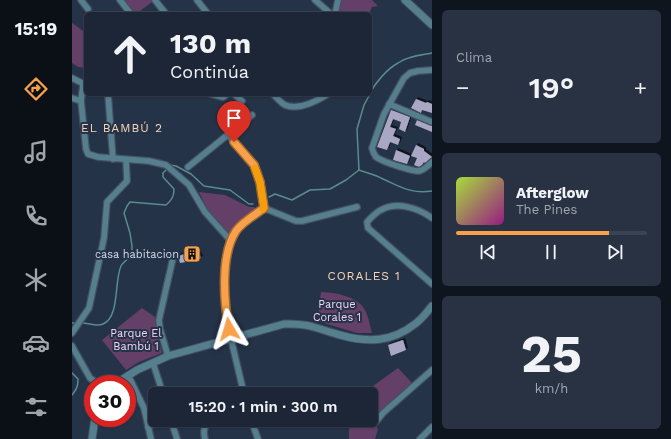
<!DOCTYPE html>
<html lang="es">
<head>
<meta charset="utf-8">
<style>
  body { margin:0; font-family:"Work Sans",sans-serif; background:#293242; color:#f1f3f6; height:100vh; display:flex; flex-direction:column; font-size:15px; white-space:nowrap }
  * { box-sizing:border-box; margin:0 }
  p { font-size:13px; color:#a0a5ad }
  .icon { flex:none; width:22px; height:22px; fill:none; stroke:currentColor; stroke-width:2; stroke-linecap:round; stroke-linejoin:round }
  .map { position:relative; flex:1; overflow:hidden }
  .side { display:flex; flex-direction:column; gap:10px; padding:10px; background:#0f151e; width:239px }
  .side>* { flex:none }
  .hud { position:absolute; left:12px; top:12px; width:288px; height:84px; border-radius:6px; box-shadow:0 1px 3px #0004,0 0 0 1px #3a4351; background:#1c2636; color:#f1f3f6; overflow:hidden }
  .speed { position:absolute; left:12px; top:375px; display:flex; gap:8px; font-size:20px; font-weight:700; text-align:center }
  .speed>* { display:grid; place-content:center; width:52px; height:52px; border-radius:50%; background:#1c2636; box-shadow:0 1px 3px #0004,0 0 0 1px #3a4351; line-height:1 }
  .speed .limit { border:6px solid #d22; background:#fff; color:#111 }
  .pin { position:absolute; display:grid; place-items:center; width:34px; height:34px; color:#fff; margin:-41px -17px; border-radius:50% 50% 50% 0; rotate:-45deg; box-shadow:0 0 4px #0007 }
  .pin .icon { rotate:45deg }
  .me { position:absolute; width:44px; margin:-22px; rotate:353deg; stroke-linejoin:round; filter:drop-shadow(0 0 3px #0008) }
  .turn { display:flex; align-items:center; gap:14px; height:84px; padding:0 20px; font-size:18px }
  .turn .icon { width:52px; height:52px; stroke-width:2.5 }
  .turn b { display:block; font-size:28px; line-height:34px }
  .big { font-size:30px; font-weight:600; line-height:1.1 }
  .side .tile { flex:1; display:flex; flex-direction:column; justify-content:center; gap:6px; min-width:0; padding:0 14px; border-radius:6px; background:#293242 }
  .side .dial { align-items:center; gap:0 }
  .dial b { font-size:52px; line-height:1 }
  .song { display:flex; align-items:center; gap:12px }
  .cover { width:48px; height:48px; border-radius:6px; background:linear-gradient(135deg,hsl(80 70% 55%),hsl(310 70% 35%)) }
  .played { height:4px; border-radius:2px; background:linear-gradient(90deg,#f8a14a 80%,#3a4351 80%) }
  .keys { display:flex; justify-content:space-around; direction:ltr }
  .heat { display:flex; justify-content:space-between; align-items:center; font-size:22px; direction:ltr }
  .trip { position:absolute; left:76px; top:387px; width:230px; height:40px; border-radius:6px; background:#1c2636; box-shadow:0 1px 3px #0004,0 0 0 1px #3a4351; font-weight:600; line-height:40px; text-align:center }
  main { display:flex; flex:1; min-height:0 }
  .menu { display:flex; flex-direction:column; width:72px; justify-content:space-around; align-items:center; background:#0b0f16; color:#a0a5ad }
  .menu .icon { width:28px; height:28px }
  .menu .current { color:#f8a14a }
  .menu b { font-size:18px; color:#f1f3f6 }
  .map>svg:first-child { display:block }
  .green { fill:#643f68 }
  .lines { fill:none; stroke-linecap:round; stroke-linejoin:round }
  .stream { stroke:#588c8d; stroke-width:1.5 }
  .building { fill:#aaa7c5; filter:url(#shadow) }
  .minor-casing { stroke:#445165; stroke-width:8 }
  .tertiary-casing { stroke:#445165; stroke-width:9 }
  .minor { stroke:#567f8e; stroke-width:5.5 }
  .tertiary { stroke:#567f8e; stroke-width:7 }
  .route-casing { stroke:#a16930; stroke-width:10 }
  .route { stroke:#f8a14a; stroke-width:7 }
  .slow { stroke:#f59e0b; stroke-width:7 }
  .labels { text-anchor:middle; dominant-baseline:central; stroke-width:4; stroke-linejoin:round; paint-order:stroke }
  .poi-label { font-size:11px; fill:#d0dae7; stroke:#253348; text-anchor:end }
  .park-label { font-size:11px; fill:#f2d3f5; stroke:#253348 }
  .neighbourhood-label { font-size:12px; letter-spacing:1px; fill:#fad5b5; stroke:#253348 }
</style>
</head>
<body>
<main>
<nav class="menu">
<b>15:19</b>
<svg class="icon current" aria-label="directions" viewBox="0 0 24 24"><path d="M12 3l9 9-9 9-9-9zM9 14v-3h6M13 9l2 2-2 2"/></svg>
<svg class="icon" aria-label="music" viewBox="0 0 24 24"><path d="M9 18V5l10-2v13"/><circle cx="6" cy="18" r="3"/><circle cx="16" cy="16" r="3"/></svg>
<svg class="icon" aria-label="phone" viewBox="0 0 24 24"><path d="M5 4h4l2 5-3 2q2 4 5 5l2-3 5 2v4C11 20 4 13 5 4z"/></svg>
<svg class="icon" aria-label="climate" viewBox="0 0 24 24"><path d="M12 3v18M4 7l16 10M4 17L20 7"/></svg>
<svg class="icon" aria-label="car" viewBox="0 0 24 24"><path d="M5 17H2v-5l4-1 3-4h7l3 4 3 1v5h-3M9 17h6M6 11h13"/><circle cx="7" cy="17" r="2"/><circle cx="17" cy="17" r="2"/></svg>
<svg class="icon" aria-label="filters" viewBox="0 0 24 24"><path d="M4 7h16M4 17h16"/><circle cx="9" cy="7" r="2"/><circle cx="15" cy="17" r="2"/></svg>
</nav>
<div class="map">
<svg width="360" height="439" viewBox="0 0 360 439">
  <defs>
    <filter id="shadow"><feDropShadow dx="2" dy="-2" stdDeviation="0" flood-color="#0009"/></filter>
  </defs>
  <rect width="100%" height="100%" fill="#253348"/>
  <g class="green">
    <polygon points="51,0 79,0 80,2 64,14 62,14"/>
    <polygon points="269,0 300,0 306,6 300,7 297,14 266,14"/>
    <polygon points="0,23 14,33 14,68 6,67 0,63"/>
    <polygon points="127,192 153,195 177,207 182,207 185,210 164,224 157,235 136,211"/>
    <path d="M249,292C265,293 287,296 294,312C297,319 298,326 300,333H285L245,321Z"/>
    <polygon points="70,308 83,317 85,333 90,353 67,362 54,370 30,340"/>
    <polygon points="326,368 340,383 309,411 300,422 306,429 303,439 277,439 277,430 279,420 299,420 299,394 290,394"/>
  </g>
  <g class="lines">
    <g class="stream">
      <path d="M298,93C304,82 315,69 326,63C336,56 349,55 360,53"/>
      <polyline points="98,165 104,166 119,174 132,186 158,190 177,204 181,204"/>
      <polyline points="287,170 285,129 292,105 298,94"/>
      <path d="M287,170C295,173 304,175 311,179C329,187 339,194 360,191"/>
      <polyline points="197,197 203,194 220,200 238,190 258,189 274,180 287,170"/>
      <polyline points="0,323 4,323"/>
      <path d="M10,323C17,323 25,327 31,324C48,317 42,281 49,266C51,262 56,259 60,255V246L58,233L52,213L55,206L58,202L94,205C100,200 102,196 102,189L91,177V173L96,168"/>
      <path d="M0,373L6,379C6,386 5,389 0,395"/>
    </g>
  </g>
  <g class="building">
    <polygon points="344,99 354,103 355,102 360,104 360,113 350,110 349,113 339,108"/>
    <polygon points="319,110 338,117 333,132 327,129 329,122 321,119 318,127 324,129 321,136 328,139 326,145 318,142 315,150 305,147"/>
    <polygon points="345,120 360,126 360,132 343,125"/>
    <polygon points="344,145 352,149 352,151 360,157 353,163 352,162 350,165 347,167 342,165 345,158 339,156"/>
    <polygon points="324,150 338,156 335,164 321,160"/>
    <polygon points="125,248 129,258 122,261 121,256 114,259 114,262 108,263 106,256 113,254 113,251"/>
    <polygon points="331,340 334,350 319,356 316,345"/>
  </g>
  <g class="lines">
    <g class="minor-casing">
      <g id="minor">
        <polyline points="9,0 16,9"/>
        <polyline points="48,0 59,14"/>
        <polyline points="83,0 94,14"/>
        <polyline points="125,0 136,14"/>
        <polyline points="243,0 259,14"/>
        <polyline points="263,14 266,0"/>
        <path d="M360,70L346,71L338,73L332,78L312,114L300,148C301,152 302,154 304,157C311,162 339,171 347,171C352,170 356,166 360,162"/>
        <polyline points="0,78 14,85"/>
        <polyline points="11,85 9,101 14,149 16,154 26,157 77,161 94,165 117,185 133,212 159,241"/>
        <polyline points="36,94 41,159"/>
        <polyline points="139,94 151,97 155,94"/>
        <polyline points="162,94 170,101"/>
        <path d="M201,94C205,98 209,103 213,105C227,111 245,101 256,94"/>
        <polyline points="0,98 9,101"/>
        <polyline points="317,104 360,122"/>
        <polyline points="156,135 182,165 188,182 192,208"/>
        <polyline points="116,167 180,115"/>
        <path d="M360,218C346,208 325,201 309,210C304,212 299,218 295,222L296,228L360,284"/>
        <polyline points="0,333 17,308 32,238 35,202 55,181 54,160"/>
        <polyline points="0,346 18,378 26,384"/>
        <polyline points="96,356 88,329 87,320 101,258"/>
        <polyline points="81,363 91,394"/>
        <polyline points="56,375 72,408 79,439"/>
        <polyline points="172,394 159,339 155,319 152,270 159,241 163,232 169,226 192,208 224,221 230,221 285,207"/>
        <polyline points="99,420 105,439"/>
        <polyline points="179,420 186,439"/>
        <polyline points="303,423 311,413 360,370"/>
        <polyline points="76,427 90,420"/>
        <path d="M133,439C129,423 137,423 150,420"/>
        <polyline points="348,439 360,427"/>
      </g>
    </g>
    <g class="tertiary-casing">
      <g id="tertiary">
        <polyline points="333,0 360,25"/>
        <path d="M43,384L65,370L96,356L212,324C237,323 246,329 268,335C296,343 320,342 343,324C350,319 355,312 360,306"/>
        <polyline points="20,439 23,418"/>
      </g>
    </g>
    <use href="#minor" class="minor"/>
    <use href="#tertiary" class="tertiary"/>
  </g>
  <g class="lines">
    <g class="route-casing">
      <path id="route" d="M157,329C152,303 148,255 164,231C170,222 183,215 192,208L188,182L182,165L162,142"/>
    </g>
    <use href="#route" class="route"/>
    <polyline class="slow" points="183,168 188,182 192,208 191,209"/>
  </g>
  <defs>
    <g id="building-square" transform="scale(0.9)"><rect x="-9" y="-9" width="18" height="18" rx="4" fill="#f8a14a" stroke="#253348"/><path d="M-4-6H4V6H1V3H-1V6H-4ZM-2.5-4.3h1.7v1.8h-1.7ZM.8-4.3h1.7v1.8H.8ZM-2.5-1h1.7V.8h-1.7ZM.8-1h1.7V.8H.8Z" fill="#111"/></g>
  </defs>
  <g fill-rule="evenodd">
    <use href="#building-square" x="120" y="254"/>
  </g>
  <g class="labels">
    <g class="poi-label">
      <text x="107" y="254">casa habitacion</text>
    </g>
    <g class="park-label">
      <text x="265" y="304">Parque<tspan x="265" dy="13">Corales 1</tspan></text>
      <text x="64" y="333">Parque El<tspan x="64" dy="13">Bambú 1</tspan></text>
    </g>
    <g class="neighbourhood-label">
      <text x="50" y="128">EL BAMBÚ 2</text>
      <text x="292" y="276">CORALES 1</text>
    </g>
  </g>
</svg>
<div class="speed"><div class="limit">30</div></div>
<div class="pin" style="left:162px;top:142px;background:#d93025"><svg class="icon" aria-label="arrive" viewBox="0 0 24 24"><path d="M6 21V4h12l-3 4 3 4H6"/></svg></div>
<svg class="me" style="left:157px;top:329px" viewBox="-20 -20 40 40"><path d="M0-17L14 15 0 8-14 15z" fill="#f8a14a" stroke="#fff" stroke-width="4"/></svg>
<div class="trip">15:20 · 1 min · 300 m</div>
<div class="hud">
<div class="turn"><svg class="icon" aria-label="ahead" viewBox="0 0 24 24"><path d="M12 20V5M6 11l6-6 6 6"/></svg><div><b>130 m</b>Continúa</div></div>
</div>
</div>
<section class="side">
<div class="tile"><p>Clima</p>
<div class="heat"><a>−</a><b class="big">19°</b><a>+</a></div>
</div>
<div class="tile">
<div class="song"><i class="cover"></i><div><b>Afterglow</b><p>The Pines</p></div></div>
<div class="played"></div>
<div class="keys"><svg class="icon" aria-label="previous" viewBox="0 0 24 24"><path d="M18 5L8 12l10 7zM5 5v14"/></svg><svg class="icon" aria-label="pause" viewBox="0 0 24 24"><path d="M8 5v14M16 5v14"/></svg><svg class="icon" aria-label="next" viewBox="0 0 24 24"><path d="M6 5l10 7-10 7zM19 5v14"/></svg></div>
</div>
<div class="tile dial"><b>25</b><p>km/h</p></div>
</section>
</main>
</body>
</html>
